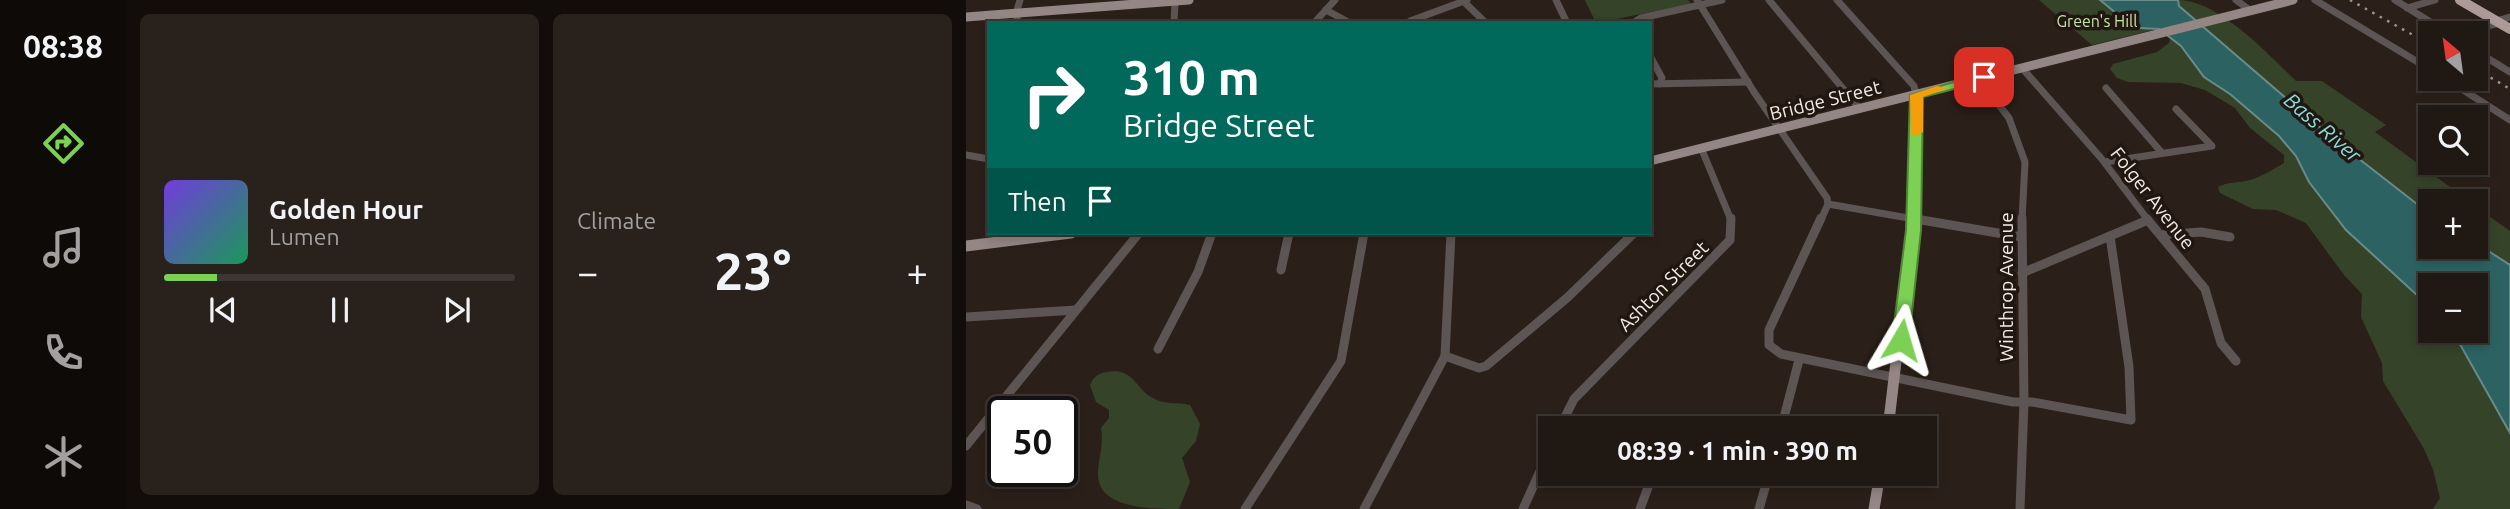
<!DOCTYPE html>
<html lang="en">
<head>
<meta charset="utf-8">
<style>
  body { margin:0; font-family:Ubuntu,sans-serif; background:#28211c; color:#f1f3f6; height:100vh; display:flex; flex-direction:column; font-size:26px; white-space:nowrap }
  * { box-sizing:border-box; margin:0 }
  p { font-size:23px; color:#a2a0a0 }
  .icon { flex:none; width:38px; height:38px; fill:none; stroke:currentColor; stroke-width:2; stroke-linecap:round; stroke-linejoin:round }
  .map { position:relative; flex:1; overflow:hidden }
  .side { display:flex; flex-direction:column; gap:14px; padding:14px; background:#120d0a; width:840px }
  .side>* { flex:none }
  .hud { position:absolute; left:21px; top:21px; width:665px; height:214px; border-radius:0px; box-shadow:0 4px 10px #0003,0 0 0 2px #3d3733; background:#00695c; color:#fff; overflow:hidden }
  .needle { width:46px; rotate:331deg }
  .fabs { position:absolute; left:1452px; top:21px; display:grid; gap:14px }
  .fabs a { display:grid; place-items:center; width:70px; height:70px; border-radius:0px; background:#201813; box-shadow:0 4px 10px #0003,0 0 0 2px #3d3733; font-size:35px }
  .speed { position:absolute; left:21px; top:396px; display:flex; gap:14px; font-size:35px; font-weight:700; text-align:center }
  .speed>* { display:grid; place-content:center; width:91px; height:91px; border-radius:50%; background:#201813; box-shadow:0 4px 10px #0003,0 0 0 2px #3d3733; line-height:1 }
  .speed .limit { border:4px solid #111; border-radius:10px; background:#fff; color:#111 }
  .pin { position:absolute; display:grid; place-items:center; width:60px; height:60px; color:#fff; margin:-30px; border-radius:14px; box-shadow:0 4px 10px #0006 }
  .me { position:absolute; width:77px; margin:-38px; rotate:7deg; stroke-linejoin:round; filter:drop-shadow(0 0 5px #0008) }
  .turn { display:flex; align-items:center; gap:24px; height:147px; padding:0 21px; font-size:32px }
  .turn .icon { width:91px; height:91px; stroke-width:2.5 }
  .turn b { display:block; font-size:49px; line-height:60px }
  .then { display:flex; align-items:center; height:66px; padding:0 21px; background:#0003; gap:14px; font-size:26px }
  .big { font-size:52px; font-weight:700; line-height:1.1 }
  .side .widget { flex:1; display:flex; flex-direction:column; justify-content:center; gap:10px; min-width:0; padding:0 24px; border-radius:10px; background:#28211c }
  .song { display:flex; align-items:center; gap:21px }
  .cover { width:84px; height:84px; border-radius:10px; background:linear-gradient(135deg,hsl(260 70% 55%),hsl(150 70% 35%)) }
  .played { height:7px; border-radius:4px; background:linear-gradient(90deg,#7cd155 15%,#3d3733 15%) }
  .keys { display:flex; justify-content:space-around; direction:ltr }
  .heat { display:flex; justify-content:space-between; align-items:center; font-size:38px; direction:ltr }
  .side .tiles { flex:1; display:grid; gap:14px; grid-template-columns:repeat(2,1fr) }
  .trip { position:absolute; left:572px; top:416px; width:399px; height:70px; border-radius:0px; background:#201813; box-shadow:0 4px 10px #0003,0 0 0 2px #3d3733; font-weight:700; line-height:70px; text-align:center }
  main { display:flex; flex:1; min-height:0 }
  .tabs { display:flex; flex-direction:column; width:126px; justify-content:space-around; align-items:center; background:#0d0a08; color:#a2a0a0 }
  .tabs .icon { width:49px; height:49px }
  .tabs .current { color:#7cd155 }
  .tabs b { font-size:32px; color:#f1f3f6 }
  .map>svg:first-child { display:block }
  .green { fill:#354428 }
  .water { fill:#2d6263; stroke:#688b8a; stroke-width:2 }
  .lines { fill:none; stroke-linecap:round; stroke-linejoin:round }
  .minor-far1 { stroke:#5c5553; stroke-width:7 }
  .minor { stroke:#5c5553; stroke-width:9 }
  .major-far1 { stroke:#948684; stroke-width:9 }
  .major { stroke:#948684; stroke-width:11 }
  .highway { stroke:#ab9a97; stroke-width:10 }
  .rail { stroke:#9e958f; stroke-width:2.5; stroke-dasharray:2.5 6; stroke-linecap:butt }
  .route { fill:#7cd155; stroke:#518837; stroke-width:2 }
  .slow { fill:#f59e0b }
  .labels { text-anchor:middle; dominant-baseline:central; stroke-width:7; stroke-linejoin:round; paint-order:stroke }
  .far-park-label { font-size:16px; fill:#c2e4a9; stroke:#211610 }
  .street-label { font-size:19px; fill:#f2ebe6; stroke:#211610 }
  .water-label { font-size:21px; font-style:italic; fill:#85dfe0; stroke:#211610 }
</style>
</head>
<body>
<main>
<nav class="tabs">
<b>08:38</b>
<svg class="icon current" aria-label="directions" viewBox="0 0 24 24"><path d="M12 3l9 9-9 9-9-9zM9 14v-3h6M13 9l2 2-2 2"/></svg>
<svg class="icon" aria-label="music" viewBox="0 0 24 24"><path d="M9 18V5l10-2v13"/><circle cx="6" cy="18" r="3"/><circle cx="16" cy="16" r="3"/></svg>
<svg class="icon" aria-label="phone" viewBox="0 0 24 24"><path d="M5 4h4l2 5-3 2q2 4 5 5l2-3 5 2v4C11 20 4 13 5 4z"/></svg>
<svg class="icon" aria-label="climate" viewBox="0 0 24 24"><path d="M12 3v18M4 7l16 10M4 17L20 7"/></svg>
</nav>
<section class="side">
<div class="tiles">
<div class="widget">
<div class="song"><i class="cover"></i><div><b>Golden Hour</b><p>Lumen</p></div></div>
<div class="played"></div>
<div class="keys"><svg class="icon" aria-label="previous" viewBox="0 0 24 24"><path d="M18 5L8 12l10 7zM5 5v14"/></svg><svg class="icon" aria-label="pause" viewBox="0 0 24 24"><path d="M8 5v14M16 5v14"/></svg><svg class="icon" aria-label="next" viewBox="0 0 24 24"><path d="M6 5l10 7-10 7zM19 5v14"/></svg></div>
</div>
<div class="widget"><p>Climate</p>
<div class="heat"><a>−</a><b class="big">23°</b><a>+</a></div>
</div>
</div>
</section>
<div class="map">
<svg width="1544" height="509" viewBox="0 0 1544 509">
  <rect width="100%" height="100%" fill="#2b2019"/>
  <g class="green">
    <polygon points="619,0 722,0 725,4 630,23"/>
    <polygon points="1073,0 1149,0 1195,28 1126,45"/>
    <path d="M1212,0C1252,0 1301,53 1330,81H1356L1420,125L1409,132L1503,201H1465V215L1456,210L1365,137L1213,6Z"/>
    <path d="M1204,38L1215,46L1238,77L1264,94L1313,136L1330,155L1343,182L1380,230L1465,308V331H1483L1495,346L1544,433V509H1467L1474,498L1467,469L1457,447L1417,381L1416,363L1395,317L1396,294L1378,275L1340,223L1310,210L1287,209L1254,193L1252,187C1261,182 1270,183 1280,181C1294,178 1306,170 1318,163V155L1284,128L1269,108L1239,90L1215,83L1162,82L1151,78L1144,69L1147,64L1191,52L1203,43Z"/>
    <polygon points="1510,207 1544,231 1544,265 1510,243"/>
    <path d="M149,371C169,373 170,388 185,397C197,405 210,402 224,405L234,424L230,441L216,458L224,482L213,509C185,509 129,509 132,471C133,456 138,444 135,428L143,418V410L130,402L124,385C129,373 137,372 149,371Z"/>
  </g>
  <polygon class="water" points="1134,0 1212,0 1213,6 1365,137 1465,215 1465,247 1510,247 1510,243 1544,265 1544,433 1495,346 1483,331 1510,331 1510,285 1465,285 1465,308 1380,230 1343,182 1330,156 1313,136 1264,94 1238,77 1215,46 1193,29 1155,27 1156,18"/>
  <g class="lines">
    <g class="minor-far1">
      <polyline points="496,0 520,23"/>
      <polyline points="590,0 601,23"/>
      <polyline points="731,0 788,92 861,198 862,204 855,220"/>
      <polyline points="803,0 894,109"/>
      <polyline points="871,0 948,86 950,95"/>
      <polyline points="1270,0 1285,11"/>
      <polyline points="1349,0 1465,70"/>
      <polyline points="1429,0 1482,33"/>
      <polyline points="1441,8 1469,0"/>
      <polyline points="360,10 384,23"/>
      <polyline points="444,21 501,0"/>
      <polyline points="1530,21 1544,17"/>
      <polyline points="52,23 50,14 54,0"/>
      <polyline points="208,23 209,2"/>
      <polyline points="348,23 369,0"/>
      <polyline points="667,23 675,18 756,0"/>
      <polyline points="1491,33 1534,23"/>
      <polyline points="1510,51 1544,72"/>
      <polyline points="684,56 696,78 694,84"/>
      <polyline points="1056,68 1135,158 1182,220"/>
      <polyline points="1013,79 1043,118 1059,162 1056,220"/>
      <polyline points="1480,79 1544,120"/>
      <polyline points="684,84 782,82"/>
      <polyline points="1140,88 1196,153"/>
      <polyline points="736,150 765,220"/>
      <polyline points="0,155 23,159"/>
      <polyline points="1139,162 1246,146 1210,109"/>
      <polyline points="862,204 954,220"/>
    </g>
    <g class="minor">
      <polyline points="855,218 803,330 803,345 815,354 1047,402 1066,402 1165,420 1163,367 1144,236"/>
      <polyline points="944,218 1055,237"/>
      <polyline points="1180,218 1239,289 1255,343 1270,361"/>
      <polyline points="1195,235 1235,232 1264,237"/>
      <polyline points="315,270 323,233"/>
      <polyline points="1056,273 1182,220"/>
      <polyline points="0,317 110,310"/>
      <polyline points="192,349 232,272 246,233"/>
      <polyline points="479,356 513,368 520,366 602,297 668,233"/>
      <polyline points="593,429 608,399 764,240 765,218"/>
      <polyline points="711,429 714,426"/>
      <polyline points="815,429 833,360"/>
      <polyline points="0,446 173,233"/>
      <polyline points="0,505 11,509"/>
      <polyline points="279,509 375,361 398,233"/>
      <polyline points="398,509 479,356 485,233"/>
      <polyline points="557,509 584,449"/>
      <polyline points="674,509 687,474"/>
      <polyline points="793,509 803,474"/>
      <polyline points="1054,509 1058,402 1056,218"/>
    </g>
    <g class="major-far1">
      <polyline points="0,17 223,0"/>
      <polyline points="684,161 1327,0"/>
      <polyline points="947,220 950,95"/>
    </g>
    <g class="major">
      <polyline points="0,246 105,233"/>
      <polyline points="922,429 947,218"/>
      <polyline points="908,509 914,474"/>
    </g>
    <polyline class="highway" points="1494,0 1544,29"/>
    <g class="rail">
      <polyline points="1384,0 1465,45"/>
      <polyline points="1510,69 1544,89"/>
    </g>
  </g>
  <polygon class="route" points="1018,73 1025,77 1023,80 957,97 955,230 943,340 935,347 926,340 940,230 944,95"/>
  <polygon class="slow" points="971,86 982,88 957,97 957,132 950,136 945,135 944,95"/>
  <g class="labels">
    <g class="far-park-label">
      <text x="1131" y="21">Green's Hill</text>
    </g>
    <g class="street-label">
      <text transform="translate(859 100) rotate(-14)">Bridge Street</text>
      <text transform="translate(1187 198) rotate(52)">Folger Avenue</text>
      <text transform="translate(697 286) rotate(-45)">Ashton Street</text>
      <text transform="translate(1040 287) rotate(-90)">Winthrop Avenue</text>
    </g>
    <g class="water-label">
      <text transform="translate(1357 127) rotate(41)">Bass River</text>
    </g>
  </g>
</svg>
<div class="fabs">
<a><svg class="needle" viewBox="-14 -14 28 28"><path d="M0-13l5 13h-10z" fill="#e53935"/><path d="M0 13l5-13h-10z" fill="#a2a0a0"/></svg></a>
<a><svg class="icon" aria-label="search" viewBox="0 0 24 24"><circle cx="10" cy="10" r="6"/><path d="M15 15l6 6"/></svg></a>
<a>+</a>
<a>−</a>
</div>
<div class="speed"><div class="limit">50</div></div>
<div class="pin" style="left:1018px;top:77px;background:#d93025"><svg class="icon" aria-label="arrive" viewBox="0 0 24 24"><path d="M6 21V4h12l-3 4 3 4H6"/></svg></div>
<svg class="me" style="left:935px;top:340px" viewBox="-20 -20 40 40"><path d="M0-17L14 15 0 8-14 15z" fill="#7cd155" stroke="#fff" stroke-width="4"/></svg>
<div class="trip">08:39 · 1 min · 390 m</div>
<div class="hud">
<div class="turn"><svg class="icon" aria-label="right" viewBox="0 0 24 24"><path d="M7 20v-9h11M14 6l5 5-5 5"/></svg><div><b>310 m</b>Bridge Street</div></div>
<div class="then">Then<svg class="icon" aria-label="arrive" viewBox="0 0 24 24"><path d="M6 21V4h12l-3 4 3 4H6"/></svg></div>
</div>
</div>
</main>
</body>
</html>
